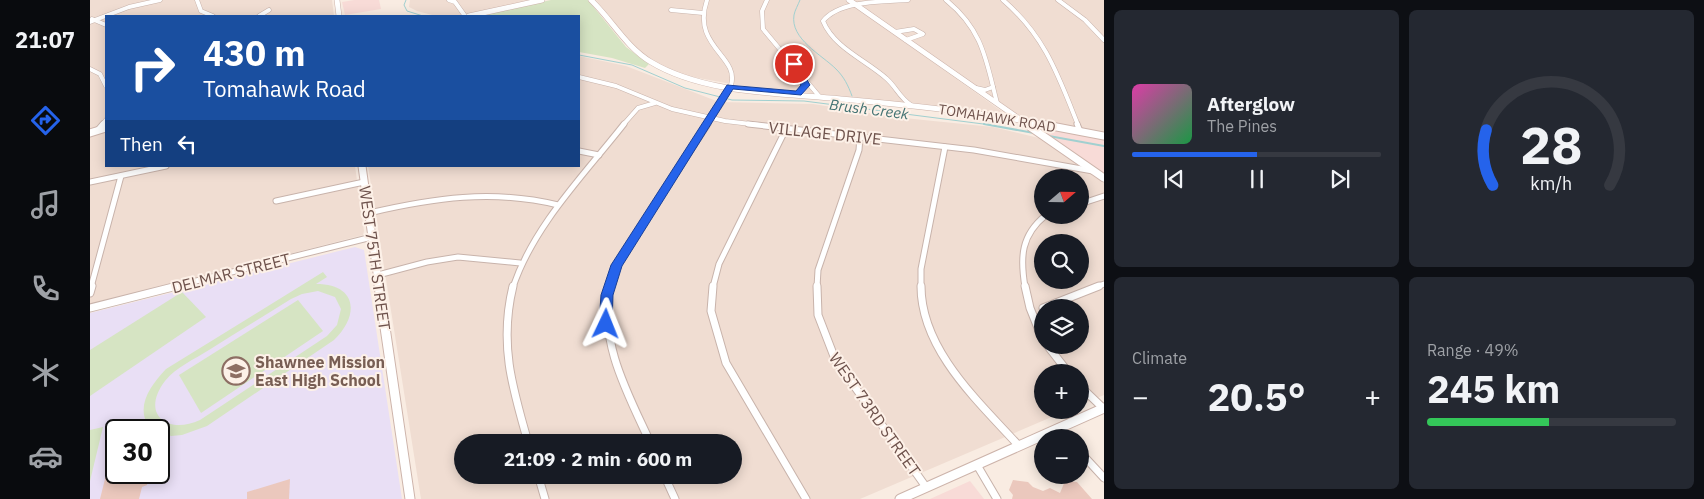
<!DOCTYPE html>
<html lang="en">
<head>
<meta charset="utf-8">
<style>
  body { margin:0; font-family:"IBM Plex Sans",sans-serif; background:#242831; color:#f1f3f6; height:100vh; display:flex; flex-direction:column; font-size:19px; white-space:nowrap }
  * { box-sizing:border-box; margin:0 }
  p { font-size:16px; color:#9ea1a6 }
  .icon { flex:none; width:28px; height:28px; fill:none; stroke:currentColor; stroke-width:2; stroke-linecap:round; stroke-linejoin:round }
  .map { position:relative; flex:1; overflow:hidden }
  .panel { display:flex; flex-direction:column; gap:10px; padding:10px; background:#0d0f14; width:600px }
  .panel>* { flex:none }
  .hud { position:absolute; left:15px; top:15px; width:475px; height:152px; border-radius:0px; box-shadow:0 2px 12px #0003; background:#1a4fa0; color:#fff; overflow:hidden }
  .needle { width:32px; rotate:70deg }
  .controls { position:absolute; left:944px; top:169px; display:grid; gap:10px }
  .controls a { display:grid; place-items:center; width:55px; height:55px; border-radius:50%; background:#171b24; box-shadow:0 2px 12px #0003; font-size:25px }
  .speed { position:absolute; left:15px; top:419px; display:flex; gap:10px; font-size:25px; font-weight:700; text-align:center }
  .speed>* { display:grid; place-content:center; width:65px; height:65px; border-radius:50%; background:#171b24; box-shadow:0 2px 12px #0003; line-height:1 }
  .speed .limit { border:2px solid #111; border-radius:8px; background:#fff; color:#111 }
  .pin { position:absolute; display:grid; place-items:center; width:42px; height:42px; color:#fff; margin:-21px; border:2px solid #fff; border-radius:50%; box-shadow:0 1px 5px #0007 }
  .me { position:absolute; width:55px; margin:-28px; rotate:2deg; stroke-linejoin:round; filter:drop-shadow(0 0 4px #0008) }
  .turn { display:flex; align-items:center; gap:18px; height:105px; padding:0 15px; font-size:22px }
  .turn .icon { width:65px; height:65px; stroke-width:2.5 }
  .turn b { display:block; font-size:35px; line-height:42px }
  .then { display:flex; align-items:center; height:48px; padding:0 15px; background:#0003; gap:10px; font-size:19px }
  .big { font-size:38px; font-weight:800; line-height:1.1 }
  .panel .widget { flex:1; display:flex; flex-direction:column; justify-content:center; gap:8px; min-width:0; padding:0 18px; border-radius:8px; background:#242831 }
  .panel .dial { align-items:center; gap:0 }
  .dial svg { height:130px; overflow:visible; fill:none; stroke:#363941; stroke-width:7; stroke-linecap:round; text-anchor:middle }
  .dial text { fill:#f1f3f6; stroke:none }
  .song { display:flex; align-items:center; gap:15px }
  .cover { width:60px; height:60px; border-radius:8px; background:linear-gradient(135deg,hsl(320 70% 55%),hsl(140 70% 35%)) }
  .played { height:5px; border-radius:2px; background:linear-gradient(90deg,#2563eb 50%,#363941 50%) }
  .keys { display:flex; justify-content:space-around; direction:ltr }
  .heat { display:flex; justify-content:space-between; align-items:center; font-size:28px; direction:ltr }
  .charge { height:8px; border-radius:4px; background:linear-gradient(90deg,#34c759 49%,#363941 0) }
  .panel .tiles { flex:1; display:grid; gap:10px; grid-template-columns:repeat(2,1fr) }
  .trip { position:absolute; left:364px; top:434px; width:288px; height:50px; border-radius:25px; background:#171b24; box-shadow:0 2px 12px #0003; font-weight:800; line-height:50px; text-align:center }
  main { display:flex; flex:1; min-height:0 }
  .dock { display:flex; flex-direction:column; width:90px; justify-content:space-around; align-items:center; background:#090b0e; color:#9ea1a6 }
  .dock .icon { width:35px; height:35px }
  .dock .selected { color:#2563eb }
  .dock b { font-size:22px; color:#f1f3f6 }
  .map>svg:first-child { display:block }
  .residential { fill:#f0ddd2; fill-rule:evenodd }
  .commercial { fill:#f8dbd7 }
  .education { fill:#e9dff5; fill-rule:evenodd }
  .green { fill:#d6e4c3; fill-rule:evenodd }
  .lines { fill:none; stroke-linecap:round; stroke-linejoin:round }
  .stream-far1 { stroke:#a1d0d0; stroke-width:1 }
  .stream { stroke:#a1d0d0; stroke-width:2 }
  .building { fill:#ebc8bd }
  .street-far2-casing { stroke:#c8b3ab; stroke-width:5 }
  .street-far1-casing { stroke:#c8b3ab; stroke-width:7 }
  .street-casing { stroke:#c8b3ab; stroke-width:9 }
  .secondary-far2-casing { stroke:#cdb4ab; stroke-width:6 }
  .secondary-far1-casing { stroke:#cdb4ab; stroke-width:9 }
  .secondary-casing { stroke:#cdb4ab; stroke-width:11 }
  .street-far2 { stroke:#fff; stroke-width:4 }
  .street-far1 { stroke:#fff; stroke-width:5 }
  .street { stroke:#fff; stroke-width:7 }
  .secondary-far2 { stroke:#fff; stroke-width:5 }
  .secondary-far1 { stroke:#fff; stroke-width:7 }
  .secondary { stroke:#fff; stroke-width:9 }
  .route { fill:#2563eb; stroke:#184099 }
  .labels { text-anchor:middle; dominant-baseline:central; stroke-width:4; stroke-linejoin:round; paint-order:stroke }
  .far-street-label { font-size:14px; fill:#6e524c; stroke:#fdf1e8 }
  .far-water-label { font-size:15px; font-style:italic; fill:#427272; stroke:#fdf1e8 }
  .street-label { font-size:16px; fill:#6e524c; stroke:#fdf1e8 }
  .education-label { font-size:16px; font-weight:bold; fill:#785e54; stroke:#fdf1e8; text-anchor:start }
</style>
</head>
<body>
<main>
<nav class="dock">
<b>21:07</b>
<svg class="icon selected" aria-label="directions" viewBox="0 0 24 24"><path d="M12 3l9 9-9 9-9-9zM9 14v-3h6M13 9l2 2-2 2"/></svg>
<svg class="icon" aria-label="music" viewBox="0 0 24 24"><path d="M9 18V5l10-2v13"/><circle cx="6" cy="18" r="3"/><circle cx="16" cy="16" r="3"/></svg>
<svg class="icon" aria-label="phone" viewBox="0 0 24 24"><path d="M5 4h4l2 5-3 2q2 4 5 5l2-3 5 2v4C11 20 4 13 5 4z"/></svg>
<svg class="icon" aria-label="climate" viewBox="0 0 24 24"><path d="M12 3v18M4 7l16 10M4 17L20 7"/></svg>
<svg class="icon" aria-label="car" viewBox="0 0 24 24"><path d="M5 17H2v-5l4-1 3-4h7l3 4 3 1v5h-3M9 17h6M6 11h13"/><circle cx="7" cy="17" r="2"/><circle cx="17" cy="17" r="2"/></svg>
</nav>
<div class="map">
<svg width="1014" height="499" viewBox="0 0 1014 499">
  <rect width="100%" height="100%" fill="#f9ece2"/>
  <g class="residential">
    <polygon points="0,0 242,0 244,16 16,16 16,166 265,166 274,231 273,235 0,305"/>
    <polygon points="320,0 448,0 374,16 346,16 327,11 319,7"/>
    <polygon points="506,0 756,0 914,113 653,86 597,76 571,65 548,50"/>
    <polygon points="763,0 1014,0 1014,134 933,118"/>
    <path d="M489,56L536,66L629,102L723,104L804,117L903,127L949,138L1014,183V395L990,405V372H952V410H978L770,499H331L278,166H489ZM952,178H990V215H952ZM952,242H990V280H952ZM952,308H990V345H952ZM372,442H642V475H372Z"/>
  </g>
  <g class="commercial">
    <polygon points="264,0 289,0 291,9 255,15 252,2"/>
    <polygon points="950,127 1014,138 1014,174 952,131"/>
    <polygon points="880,481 894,499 840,499"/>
  </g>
  <path class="education" d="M265,247L274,250L312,499H0V313ZM26,430H69V472H26Z"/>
  <g class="green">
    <polygon points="461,0 498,0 536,47 559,64 555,68 522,58 489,52 489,16 387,16"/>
    <path d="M233,272L237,277L226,284C267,284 270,315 244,340L117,426L92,435L81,436L59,427C45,406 61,385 76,369ZM228,291L245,297L251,309L247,325L237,336L110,420C77,435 50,414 75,381C86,367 105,359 119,350C146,333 174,316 201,299L212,294Z"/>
    <polygon points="92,292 116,317 0,396 0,350"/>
    <polygon points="208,300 233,331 111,413 89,375"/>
    <polygon points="13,427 0,481 0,430"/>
  </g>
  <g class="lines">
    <g class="stream-far1">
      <polyline points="316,0 314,5 317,11 333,16"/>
      <path d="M710,0C708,5 705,10 704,15C700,39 732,55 746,69C754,77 758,85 762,96"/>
      <polyline points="489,55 542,65 595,88 642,100 714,101 901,125"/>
    </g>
    <g class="stream">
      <polyline points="894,124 944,133"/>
      <polyline points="959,136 1014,146"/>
    </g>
  </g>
  <g class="building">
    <polygon points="27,472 60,472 57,485 52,487 49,499 10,499 16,475"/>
    <polygon points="200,479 199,499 157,499 157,492"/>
    <polygon points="923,480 938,482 943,487 953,491 960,488 970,493 975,481 987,482 1002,499 922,499 923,495 919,490"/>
  </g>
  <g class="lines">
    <g class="street-far2-casing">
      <g id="street-far2">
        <polyline points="107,0 111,11 123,16"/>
        <polyline points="359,0 365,2 375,16"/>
        <polyline points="677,0 672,11 673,29 729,96"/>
        <path d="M818,0C793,2 750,0 733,21C744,48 776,60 797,79C806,87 810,98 821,105"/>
        <path d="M856,0C893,30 896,60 907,103"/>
        <path d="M913,0C955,36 968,75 988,125"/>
        <polyline points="968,0 995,20 1014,40"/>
        <polyline points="581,10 613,13"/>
        <polyline points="169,16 179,10"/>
        <polyline points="2,19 16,25"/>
        <polyline points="0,22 39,7 70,0"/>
        <polyline points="805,32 824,29 833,34 816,40"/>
        <polyline points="0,69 10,74 16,86"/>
        <polyline points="489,77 526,86 582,109 635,121 669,125"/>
        <polyline points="886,88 895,90 903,87"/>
        <polyline points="708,94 716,85"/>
        <polyline points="12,125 16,120"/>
        <polyline points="533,125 548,108 565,103"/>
        <path d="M617,125C625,113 637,99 641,85C650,56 601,47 617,0"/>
      </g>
    </g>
    <g class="street-far1-casing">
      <g id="street-far1">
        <polyline points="658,124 884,150 1003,171"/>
        <polyline points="987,124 990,131"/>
        <polyline points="7,131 13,124"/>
        <polyline points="489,151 509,155"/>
        <polyline points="0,182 76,166"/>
        <polyline points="186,201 274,182"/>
        <polyline points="990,204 1014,196"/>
        <path d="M279,213C343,198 403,189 468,205"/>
        <polyline points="288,275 337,262 368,257 430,263"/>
        <polyline points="1,287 31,176"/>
        <polyline points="82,287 282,237"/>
        <path d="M423,287C444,225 494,175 534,124"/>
        <polyline points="520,287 532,255 618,124"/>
        <polyline points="623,287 629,264 696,129"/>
        <polyline points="727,287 728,270 769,150 770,137"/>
        <polyline points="831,287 831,269 855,147"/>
        <path d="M935,287C930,257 931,235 956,215"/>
        <polyline points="1005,287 1014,284"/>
      </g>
    </g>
    <g class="street-casing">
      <g id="street">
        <path d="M423,286C409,343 422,387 438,442"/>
        <path d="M520,286C509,343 537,392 560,442"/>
        <polyline points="623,286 621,311 636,363 716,499"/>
        <polyline points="727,286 728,315 745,359 836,487"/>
        <path d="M831,286C831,350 889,402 929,446"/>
        <polyline points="935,286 940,308 952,338"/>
        <polyline points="0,293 2,286"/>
        <polyline points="0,308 87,286"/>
        <polyline points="953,308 1009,286"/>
        <polyline points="957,345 978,372"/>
        <polyline points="990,386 1014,409"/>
        <polyline points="968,428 977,438"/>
        <polyline points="990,452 1014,478"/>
        <polyline points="887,465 907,499"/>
        <polyline points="448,475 455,499"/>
        <polyline points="574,475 585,499"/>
      </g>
    </g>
    <g class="secondary-far2-casing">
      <g id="secondary-far2">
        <polyline points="247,0 249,16"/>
        <path d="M501,0C522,20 536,47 561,62C614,94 691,93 751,99C820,105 889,112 958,125"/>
        <polyline points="759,0 938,125"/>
        <polyline points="379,16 452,0"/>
      </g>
    </g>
    <g class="secondary-far1-casing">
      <g id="secondary-far1">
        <polyline points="936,124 1014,178"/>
        <polyline points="951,124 1014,136"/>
        <polyline points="0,133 16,128"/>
        <polyline points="272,166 289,287"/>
      </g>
    </g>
    <g class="secondary-casing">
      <g id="secondary">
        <polyline points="289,286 320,499"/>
        <polyline points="810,499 1014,408"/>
      </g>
    </g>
    <use href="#street-far2" class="street-far2"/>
    <use href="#street-far1" class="street-far1"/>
    <use href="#street" class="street"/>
    <use href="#secondary-far2" class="secondary-far2"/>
    <use href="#secondary-far1" class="secondary-far1"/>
    <use href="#secondary" class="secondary"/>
  </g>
  <polygon class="route" points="704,62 708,64 720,85 711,95 643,89 532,266 523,295 522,324 516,329 511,327 509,324 511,295 521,265 637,85 706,91 711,85 700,64"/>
  <defs>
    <g id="school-ring" transform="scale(1.4375)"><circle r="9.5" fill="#fdf1e8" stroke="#8d6e63" stroke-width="1.5"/><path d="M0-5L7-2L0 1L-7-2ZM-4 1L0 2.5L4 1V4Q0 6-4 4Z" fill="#8d6e63"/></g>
  </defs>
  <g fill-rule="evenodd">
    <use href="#school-ring" x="146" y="371"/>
  </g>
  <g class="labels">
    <g class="far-street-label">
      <text transform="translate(907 118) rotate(9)">TOMAHAWK ROAD</text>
    </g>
    <g class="far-water-label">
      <text transform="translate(779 109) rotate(7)">Brush Creek</text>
    </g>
    <g class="street-label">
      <text transform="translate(735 133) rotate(6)">VILLAGE DRIVE</text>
      <text transform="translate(285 258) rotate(82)">WEST 75TH STREET</text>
      <text transform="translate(141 273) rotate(-14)">DELMAR STREET</text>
      <text transform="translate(785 414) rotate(55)">WEST 73RD STREET</text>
    </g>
    <g class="education-label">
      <text x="165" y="362">Shawnee Mission<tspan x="165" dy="18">East High School</tspan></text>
    </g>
  </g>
</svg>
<div class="controls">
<a><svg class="needle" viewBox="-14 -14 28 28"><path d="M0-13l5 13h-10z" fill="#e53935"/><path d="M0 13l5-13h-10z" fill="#9ea1a6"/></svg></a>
<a><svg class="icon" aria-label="search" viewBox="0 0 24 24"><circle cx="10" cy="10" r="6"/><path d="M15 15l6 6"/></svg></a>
<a><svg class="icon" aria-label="layers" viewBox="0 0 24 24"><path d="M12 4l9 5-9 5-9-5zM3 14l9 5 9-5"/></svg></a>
<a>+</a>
<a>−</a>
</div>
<div class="speed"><div class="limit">30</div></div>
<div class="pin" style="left:704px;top:64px;background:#d93025"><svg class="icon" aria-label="arrive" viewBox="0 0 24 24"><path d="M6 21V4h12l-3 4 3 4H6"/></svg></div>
<svg class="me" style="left:516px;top:324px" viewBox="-20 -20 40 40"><path d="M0-17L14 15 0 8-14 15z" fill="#2563eb" stroke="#fff" stroke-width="4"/></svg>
<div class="trip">21:09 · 2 min · 600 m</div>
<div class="hud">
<div class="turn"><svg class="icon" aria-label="right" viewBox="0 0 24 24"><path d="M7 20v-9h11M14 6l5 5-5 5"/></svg><div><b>430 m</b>Tomahawk Road</div></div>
<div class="then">Then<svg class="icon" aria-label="left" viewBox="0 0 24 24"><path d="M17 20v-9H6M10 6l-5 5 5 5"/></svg></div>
</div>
</div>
<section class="panel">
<div class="tiles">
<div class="widget">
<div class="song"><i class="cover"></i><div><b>Afterglow</b><p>The Pines</p></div></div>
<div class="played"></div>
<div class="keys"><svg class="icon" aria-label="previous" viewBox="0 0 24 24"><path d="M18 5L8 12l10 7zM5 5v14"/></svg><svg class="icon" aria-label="pause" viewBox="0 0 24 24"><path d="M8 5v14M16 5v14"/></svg><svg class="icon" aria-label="next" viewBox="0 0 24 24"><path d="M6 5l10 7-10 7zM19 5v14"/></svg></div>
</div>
<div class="widget dial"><svg viewBox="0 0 100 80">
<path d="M14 69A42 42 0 1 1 86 69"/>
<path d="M14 69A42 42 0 0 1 10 35" stroke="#2563eb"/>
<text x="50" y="56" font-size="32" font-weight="700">28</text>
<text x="50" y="72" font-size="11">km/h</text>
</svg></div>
<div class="widget"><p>Climate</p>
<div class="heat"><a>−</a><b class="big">20.5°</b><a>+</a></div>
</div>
<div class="widget"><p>Range · 49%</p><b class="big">245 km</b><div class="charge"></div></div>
</div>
</section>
</main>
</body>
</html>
